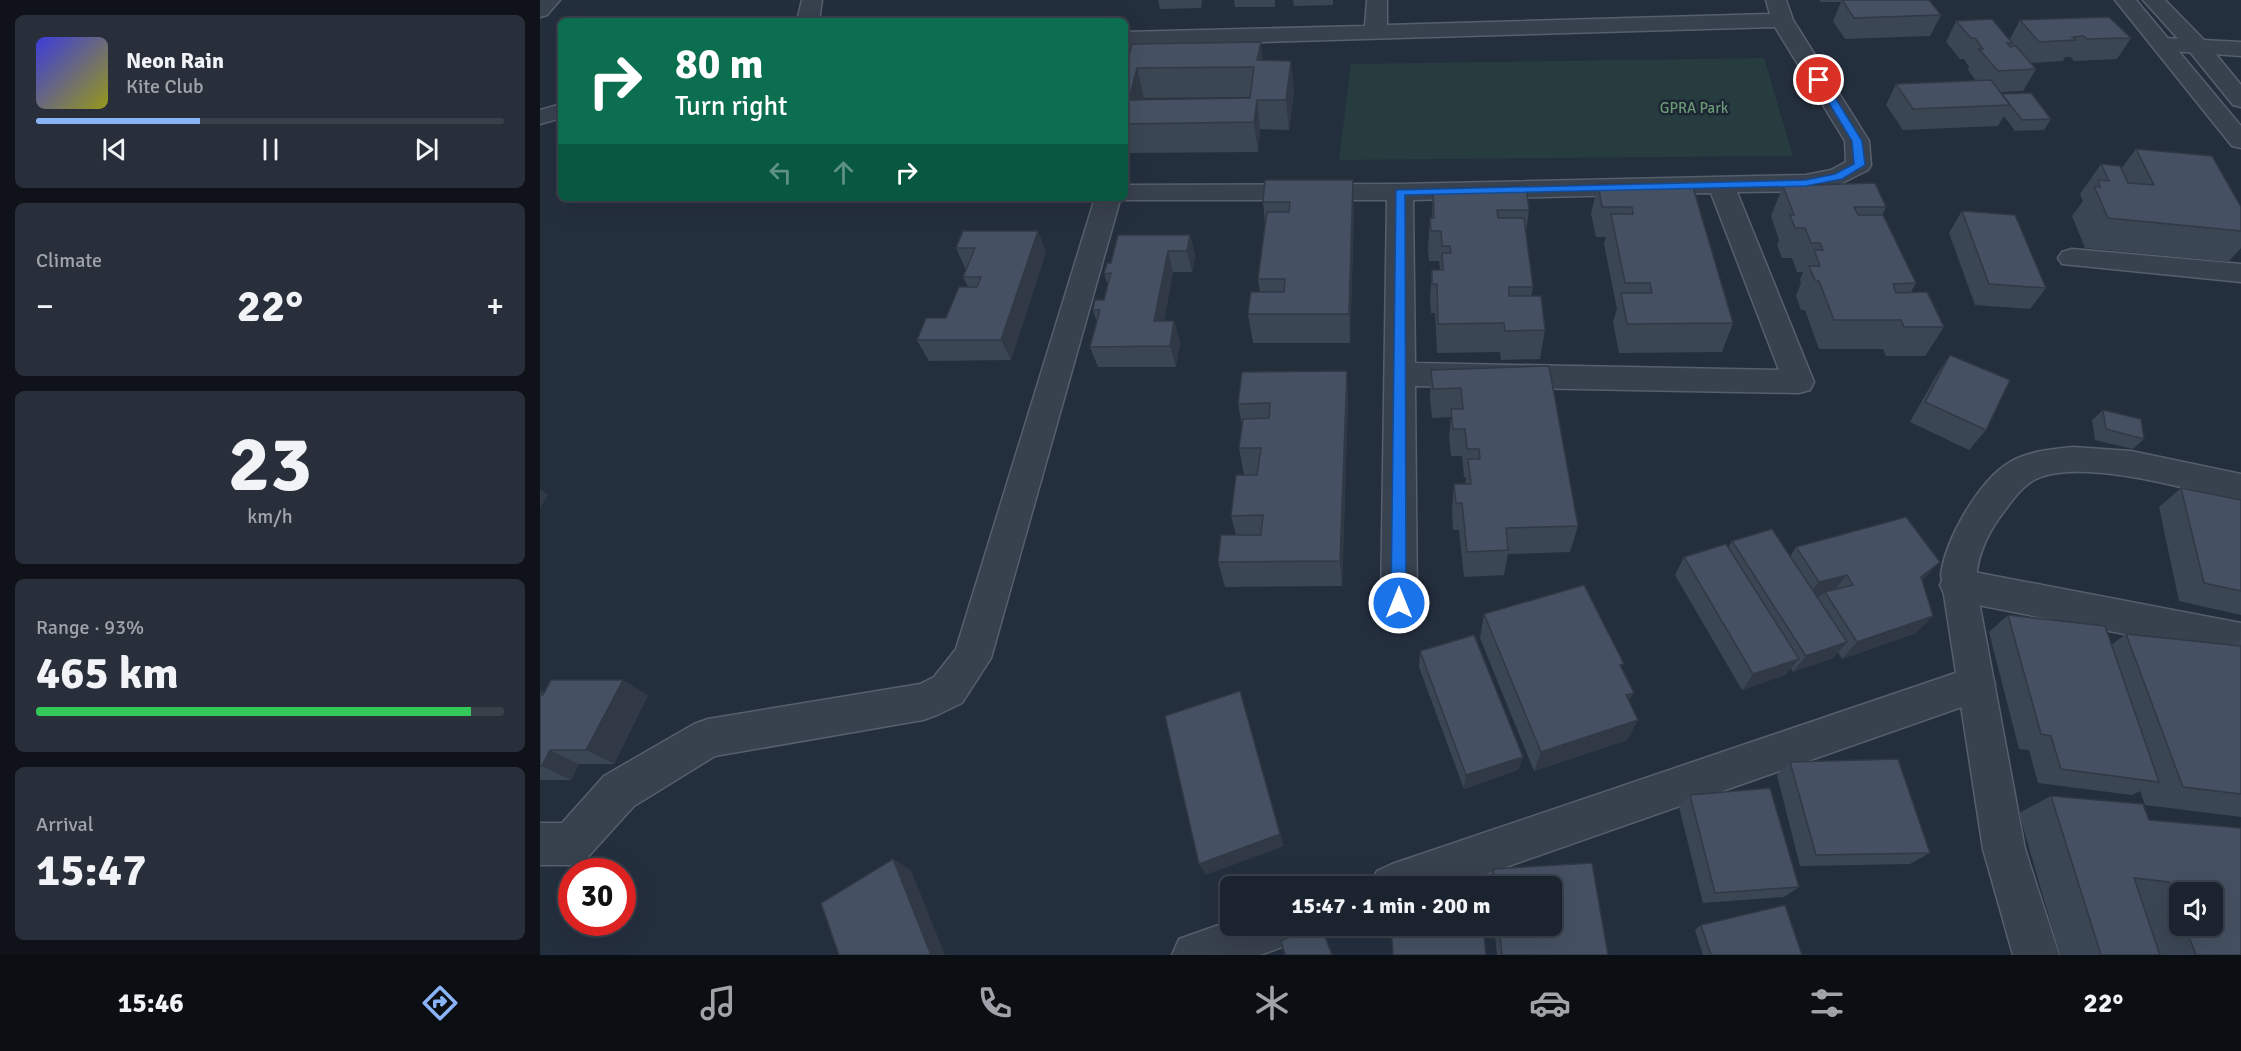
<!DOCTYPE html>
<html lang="en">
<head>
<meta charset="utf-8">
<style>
  body { margin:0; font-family:Signika,sans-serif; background:#282f3a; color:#f1f3f6; height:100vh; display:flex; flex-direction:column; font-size:22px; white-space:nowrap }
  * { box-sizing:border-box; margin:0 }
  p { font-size:20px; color:#a0a4aa }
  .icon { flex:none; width:33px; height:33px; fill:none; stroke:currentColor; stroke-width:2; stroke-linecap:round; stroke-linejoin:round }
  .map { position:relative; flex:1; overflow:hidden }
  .sheet { display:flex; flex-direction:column; gap:15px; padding:15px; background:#0f1319; width:540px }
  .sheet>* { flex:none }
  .top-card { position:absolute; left:18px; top:18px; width:570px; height:183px; border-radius:9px; box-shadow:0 6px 24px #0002,0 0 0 2px #39404a; background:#0b6e4f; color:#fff; overflow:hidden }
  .fabs { position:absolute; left:1629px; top:882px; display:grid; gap:12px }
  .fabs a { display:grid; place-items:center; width:54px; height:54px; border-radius:9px; background:#1b232e; box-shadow:0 6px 24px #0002,0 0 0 2px #39404a; font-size:30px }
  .speed { position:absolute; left:18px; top:858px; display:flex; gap:12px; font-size:30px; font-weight:700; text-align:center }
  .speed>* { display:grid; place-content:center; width:78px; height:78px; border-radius:50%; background:#1b232e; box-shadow:0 6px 24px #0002,0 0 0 2px #39404a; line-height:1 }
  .speed .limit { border:9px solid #d22; background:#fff; color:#111 }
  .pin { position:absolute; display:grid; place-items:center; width:51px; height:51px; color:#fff; margin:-26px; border:3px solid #fff; border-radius:50%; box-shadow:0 2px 6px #0007 }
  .me { position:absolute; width:66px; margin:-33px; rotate:0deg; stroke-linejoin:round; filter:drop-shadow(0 0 4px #0008) }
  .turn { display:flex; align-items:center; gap:21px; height:126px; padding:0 18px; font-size:27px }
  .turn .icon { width:78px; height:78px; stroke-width:2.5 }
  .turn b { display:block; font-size:42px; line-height:51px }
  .lanes { display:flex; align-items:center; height:57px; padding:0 18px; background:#0003; justify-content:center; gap:30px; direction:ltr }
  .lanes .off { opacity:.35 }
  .big { font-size:45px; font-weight:700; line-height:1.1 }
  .sheet .widget { flex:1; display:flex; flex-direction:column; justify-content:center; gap:9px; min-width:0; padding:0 21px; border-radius:9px; background:#282f3a }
  .sheet .dial { align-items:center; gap:0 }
  .dial b { font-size:78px; line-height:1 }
  .song { display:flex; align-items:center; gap:18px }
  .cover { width:72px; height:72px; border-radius:9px; background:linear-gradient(135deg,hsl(240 70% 55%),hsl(60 70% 35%)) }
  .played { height:6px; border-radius:3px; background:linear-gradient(90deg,#8ab4f8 35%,#39404a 35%) }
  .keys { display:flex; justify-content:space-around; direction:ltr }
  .heat { display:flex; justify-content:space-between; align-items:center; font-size:33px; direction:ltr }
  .charge { height:9px; border-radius:4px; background:linear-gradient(90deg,#34c759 93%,#39404a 0) }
  .trip { position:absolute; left:680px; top:876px; width:342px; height:60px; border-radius:9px; background:#1b232e; box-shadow:0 6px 24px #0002,0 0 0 2px #39404a; font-weight:700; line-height:60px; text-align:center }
  .menu { display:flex; height:96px; justify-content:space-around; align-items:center; background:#0b0e12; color:#a0a4aa }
  .menu .icon { width:42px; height:42px }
  .menu .selected { color:#8ab4f8 }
  .menu b { font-size:27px; color:#f1f3f6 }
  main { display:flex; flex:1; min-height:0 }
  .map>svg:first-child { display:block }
  .green { fill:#263c3f }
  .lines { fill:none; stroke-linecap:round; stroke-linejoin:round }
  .minor-casing { stroke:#565f6c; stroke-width:3 }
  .tertiary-casing { stroke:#565f6c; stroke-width:3 }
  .minor { fill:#38414e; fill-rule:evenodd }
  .tertiary { fill:#38414e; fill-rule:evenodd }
  .wall { fill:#3b4654; fill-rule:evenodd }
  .shaded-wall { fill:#303945 }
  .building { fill:#455162; stroke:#303945; stroke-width:1.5; fill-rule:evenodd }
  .route { fill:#1a73e8; stroke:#114b97; stroke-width:1.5 }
  .labels { text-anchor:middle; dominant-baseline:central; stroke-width:5; stroke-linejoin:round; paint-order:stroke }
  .far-park-label { font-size:15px; fill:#6b9a76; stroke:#1d2633 }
</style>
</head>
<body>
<main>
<section class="sheet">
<div class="widget">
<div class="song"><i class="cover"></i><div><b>Neon Rain</b><p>Kite Club</p></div></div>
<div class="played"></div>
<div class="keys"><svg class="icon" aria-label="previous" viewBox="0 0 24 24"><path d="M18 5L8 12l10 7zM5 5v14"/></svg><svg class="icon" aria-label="pause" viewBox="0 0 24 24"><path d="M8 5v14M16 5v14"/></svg><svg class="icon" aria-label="next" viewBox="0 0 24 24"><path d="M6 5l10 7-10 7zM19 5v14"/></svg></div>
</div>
<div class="widget"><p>Climate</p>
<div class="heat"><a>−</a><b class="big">22°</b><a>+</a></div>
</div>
<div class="widget dial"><b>23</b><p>km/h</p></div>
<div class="widget"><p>Range · 93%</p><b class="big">465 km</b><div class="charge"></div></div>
<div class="widget"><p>Arrival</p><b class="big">15:47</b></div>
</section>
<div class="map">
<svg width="1701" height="955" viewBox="0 0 1701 955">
  <rect width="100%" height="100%" fill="#242f3e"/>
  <polygon class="green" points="1224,58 1253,156 799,160 811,64"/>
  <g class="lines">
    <g class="minor-casing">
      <g id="minor">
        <polygon points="0,0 20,0 7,15 0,17"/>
        <polygon points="262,0 282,0 279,21 257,21"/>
        <path d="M827,0H847V25L1230,14L1226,0H1246L1253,20L1329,141L1331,165L1328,170L1298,185L1266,191L1197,192L1274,382L1270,390L1259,393L875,386L877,602L872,613L859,618L846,613L841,602L847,200H580L451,658L422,703L397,715L383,720L175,756L94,806L46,859L31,865H0V823H22L64,776L154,724L168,719L380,684L394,677L416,649L555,198H585V185L860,184L1266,175L1291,170L1306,162L1305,141L1235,27L585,46V32L825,26ZM1171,193L1239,370L875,363L873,200Z"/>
        <polygon points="1625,38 1701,42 1701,56 1617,50 1614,45 1617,40"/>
        <polygon points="21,104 21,118 0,124 0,110"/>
        <polygon points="1532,249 1701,264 1701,282 1522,264 1518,258 1522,252"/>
        <polygon points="1418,569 1701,623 1701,657 1418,601 1405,596 1400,585 1405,574"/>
        <polygon points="1436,666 1450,671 1455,684 1450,697 1436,702 912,886 830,886 837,871 852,864"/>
        <polygon points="690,921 690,926 762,926 756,942 720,955 632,955 639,939"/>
      </g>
    </g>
    <g class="tertiary-casing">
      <g id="tertiary">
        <polygon points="1575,0 1596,0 1701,126 1701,148 1692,146"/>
        <polygon points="1603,0 1625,0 1666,42 1701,85 1701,107 1693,105 1650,52"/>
        <path d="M1533,447L1591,451L1701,474V502C1652,490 1539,456 1494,480C1480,488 1469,505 1460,517C1445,538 1436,559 1436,585L1485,849L1519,955H1473L1443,849L1401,575C1405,540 1439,480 1470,462C1489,451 1512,449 1533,447Z"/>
      </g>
    </g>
    <use href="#minor" class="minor"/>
    <use href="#tertiary" class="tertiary"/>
  </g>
  <g class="wall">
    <polygon points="618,0 662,0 661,8 620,9"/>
    <polygon points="694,0 735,0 735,7 695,7"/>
    <polygon points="753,0 793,0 793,5 754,6"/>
    <polygon points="1279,0 1389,0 1401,15 1390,36 1305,39 1293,21 1301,2 1281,2"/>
    <polygon points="1480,20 1591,38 1577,59 1534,61 1531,57 1525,57 1523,61 1490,63 1496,69 1483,91 1460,92 1462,94 1511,119 1504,130 1475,131 1464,116 1458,126 1363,130 1346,105 1356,84 1436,81 1428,70 1429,67 1424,59 1420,59 1406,42 1416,21 1470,39"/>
    <path d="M723,60L754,91L749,130L720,129L718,152L585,153V62ZM710,97V98L603,99L604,98Z"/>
    <polygon points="1596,149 1701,207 1701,248 1688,262 1545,248 1532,216 1543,201 1540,194 1561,164 1581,169"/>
    <polygon points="725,180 814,210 810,343 713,343 708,314 720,292 718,279 725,223 723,202"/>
    <polygon points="1058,184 1152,184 1193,323 1182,352 1079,353 1073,322 1077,309 1064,244 1066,237 1056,237 1051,214"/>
    <polygon points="1243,186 1346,207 1342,215 1376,283 1371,292 1404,327 1385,356 1346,356 1343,349 1279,349 1265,310 1261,310 1256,296 1261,283 1260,280 1263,272 1257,272 1252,258 1242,258 1237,245 1239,240 1231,216"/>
    <polygon points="893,189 989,210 986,232 993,287 991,296 1005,330 1000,359 961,360 960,352 897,353 895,313 891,313 890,299 892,270 900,270 899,261 889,261 888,248 890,218 892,218"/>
    <polygon points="1422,211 1506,288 1490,309 1435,305 1409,233"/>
    <polygon points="423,231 506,252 471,360 389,361 377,340 406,318 428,287 423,277 426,270 416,248"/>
    <polygon points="650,235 655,256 652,272 633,272 624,321 634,321 640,342 636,367 558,367 550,347 557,322 553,310 564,300 568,285 564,274 571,263"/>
    <polygon points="1410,355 1446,430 1429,450 1370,422 1396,376"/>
    <polygon points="1009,366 1038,526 1030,552 968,554 964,575 924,577 919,530 913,530 912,510 914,484 925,484 926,477 924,477 922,456 911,456 909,437 911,417 892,418 890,398 891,370"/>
    <polygon points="808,399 802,586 685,587 678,562 696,535 691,516 704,475 699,448 702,425 698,404"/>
    <polygon points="1563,410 1604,439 1593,449 1555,440 1552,420"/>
    <polygon points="1641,488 1701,500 1701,615 1639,601 1619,507"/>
    <polygon points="1192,541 1250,557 1256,547 1382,581 1376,633 1302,659 1298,652 1293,658 1253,672 1251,668 1245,675 1202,690 1135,575 1144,557 1188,548"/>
    <polygon points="944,614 1081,668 1089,701 1098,720 1087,740 994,771 940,638"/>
    <polygon points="1468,615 1571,645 1586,634 1691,645 1701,639 1701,817 1605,805 1600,791 1592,795 1498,783 1489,750 1479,749 1449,632"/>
    <polygon points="880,651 983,757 978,770 924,789 879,667"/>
    <polygon points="0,690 4,692 108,695 74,764 39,764 31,780 0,780"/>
    <polygon points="1250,762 1390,853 1370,864 1260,866 1237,775"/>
    <polygon points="1150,795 1259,887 1244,897 1163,903 1139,807"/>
    <path d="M1511,796L1609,820L1701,955H1520L1479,813ZM1640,892L1672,926H1640Z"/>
    <polygon points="1052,863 1068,955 957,955 954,926 1011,926 1011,886 950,886 949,880 953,869"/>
    <polygon points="1161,925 1262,955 1163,955 1155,930"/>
  </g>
  <g class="shaded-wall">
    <polygon points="721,42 724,72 717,60"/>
    <polygon points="751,61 754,91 749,130 746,100"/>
    <polygon points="597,68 604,98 598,123 589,100"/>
    <polygon points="717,100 720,129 718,152 714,122"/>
    <polygon points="813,180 814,210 810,343 809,314"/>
    <polygon points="498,231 506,252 471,360 461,340"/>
    <polygon points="650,235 655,256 652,272 647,251"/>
    <polygon points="628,251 633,272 620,342 614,321"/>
    <polygon points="634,321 640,342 636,367 630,346"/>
    <polygon points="807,371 808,399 802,586 800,561"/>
    <polygon points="0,489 8,495 0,508"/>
    <polygon points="1400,562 1383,580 1365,595 1381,577"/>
    <polygon points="1307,575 1293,592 1285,592 1282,595 1265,600 1279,582"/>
    <polygon points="1393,616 1376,633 1302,659 1317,642"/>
    <polygon points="1307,642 1293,658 1253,672 1266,656"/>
    <polygon points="1259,659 1245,675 1202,690 1213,674"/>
    <polygon points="83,680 108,695 74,764 46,750"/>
    <polygon points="0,690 15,698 0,705"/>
    <polygon points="700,691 744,846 666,875 659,864"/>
    <polygon points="1094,693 1082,714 1086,695"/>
    <polygon points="1098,720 1087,740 994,771 1001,752"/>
    <polygon points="10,750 39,764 31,780 2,766"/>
    <polygon points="983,757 978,770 924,789 926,775"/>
    <polygon points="353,859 371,870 405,955 391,955"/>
  </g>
  <g class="building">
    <polygon points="1302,0 1389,0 1401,15 1314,18"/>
    <polygon points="1569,17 1591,38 1547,39 1544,36 1532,37 1536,40 1499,42 1480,20"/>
    <polygon points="1452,19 1472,43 1467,43 1470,47 1476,46 1496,69 1458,71 1439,49 1443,49 1435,38 1431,38 1416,21"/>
    <path d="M721,42L717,60L751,61L746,100H717L714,122L585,124V62H587L592,44ZM714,67L710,98L589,100L597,68Z"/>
    <polygon points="1451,80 1470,105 1373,109 1356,84"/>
    <polygon points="1491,93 1511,119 1482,120 1462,94"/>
    <polygon points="1596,149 1672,156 1701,207 1701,231 1568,218 1554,186 1560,187 1558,180 1569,181 1561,164 1580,166 1588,183 1614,185"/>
    <polygon points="725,180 813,180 809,314 708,314 711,292 744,292 745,279 718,279 727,212 749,212 750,202 723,202"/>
    <polygon points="1335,183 1346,207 1314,207 1318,215 1343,215 1376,283 1353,284 1356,293 1387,292 1404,327 1364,327 1361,320 1294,320 1279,281 1275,280 1269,266 1280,266 1274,250 1283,250 1280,243 1271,243 1265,228 1255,228 1250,215 1254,215 1243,186"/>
    <polygon points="1058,184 1152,184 1193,323 1087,324 1081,293 1112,293 1110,283 1085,283 1071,214 1093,214 1092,207 1062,207"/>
    <polygon points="986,186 989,210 957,210 958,218 984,218 993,287 969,287 969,296 1001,296 1005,330 965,331 964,323 898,324 897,284 892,284 892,270 903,270 902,253 911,253 910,246 902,246 901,231 891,231 890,218 894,218 893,189"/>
    <polygon points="1422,211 1475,215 1506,288 1449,284"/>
    <polygon points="423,231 498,231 461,340 377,340 386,318 406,318 419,287 437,287 441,277 423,277 435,248 416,248"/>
    <polygon points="578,235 650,235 647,251 628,251 614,321 634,321 630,346 550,347 560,310 553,310 555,300 564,300 571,273 564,274 567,263 571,263"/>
    <polygon points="1410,355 1470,380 1446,430 1385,402"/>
    <polygon points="1009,366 1038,526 966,528 968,550 927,552 922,503 916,503 914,484 931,484 928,459 940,459 939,449 927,449 925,429 913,429 911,409 923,409 921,388 893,389 891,370"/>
    <polygon points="807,371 800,561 678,562 681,535 721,535 723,515 691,516 696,475 717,475 721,448 699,448 703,419 729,418 730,403 698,404 702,372"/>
    <polygon points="1563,410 1601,419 1604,439 1566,429"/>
    <polygon points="1641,488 1701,500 1701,591 1664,583"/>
    <polygon points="1366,517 1400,562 1381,577 1393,616 1317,642 1285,592 1313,585 1307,575 1279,582 1256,547"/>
    <polygon points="1232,529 1307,642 1266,656 1192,541"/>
    <polygon points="1186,544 1259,659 1213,674 1144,557"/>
    <polygon points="1044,585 1084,664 1080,665 1094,693 1086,695 1098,720 1001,752 944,614"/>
    <polygon points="1468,615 1565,626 1619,782 1521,769 1511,736 1501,734"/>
    <polygon points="1586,634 1701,646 1701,794 1643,787"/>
    <polygon points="934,635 983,757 926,775 880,651"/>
    <polygon points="11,680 83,680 46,750 10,750 2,766 0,766 0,695 3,695"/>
    <polygon points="700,691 740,834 659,864 625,716"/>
    <polygon points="1358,759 1390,853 1276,855 1250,762"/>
    <polygon points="1230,788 1259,887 1175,893 1150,795"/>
    <polygon points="1511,796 1603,804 1609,820 1701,828 1701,955 1656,955 1645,926 1672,926 1672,892 1640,892 1640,911 1629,882 1594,878 1620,955 1561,955"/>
    <polygon points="353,859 391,955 299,955 281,903"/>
    <polygon points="1052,863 1068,955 962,955 959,926 1011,926 1011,886 955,886 953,869"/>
    <polygon points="1245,905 1262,955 1171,955 1161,925"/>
    <polygon points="773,926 781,926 792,955 745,955 741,941"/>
    <polygon points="851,926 943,926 946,955 853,955"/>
  </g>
  <polygon class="route" points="1276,78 1283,78 1322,141 1325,165 1302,179 1266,186 865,195 866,603 864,607 854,607 851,603 856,190 1266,180 1295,174 1314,164 1312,141 1275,80"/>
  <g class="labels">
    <g class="far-park-label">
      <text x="1154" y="108">GPRA Park</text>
    </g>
  </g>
</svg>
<div class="fabs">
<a><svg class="icon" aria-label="sound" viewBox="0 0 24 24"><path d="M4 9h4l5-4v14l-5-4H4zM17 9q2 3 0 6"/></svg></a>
</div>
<div class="speed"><div class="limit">30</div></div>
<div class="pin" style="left:1279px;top:80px;background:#d93025"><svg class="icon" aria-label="arrive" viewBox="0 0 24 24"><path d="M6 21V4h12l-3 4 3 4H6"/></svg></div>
<svg class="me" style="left:859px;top:603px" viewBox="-20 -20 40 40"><circle r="17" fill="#1a73e8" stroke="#fff" stroke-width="3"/><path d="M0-11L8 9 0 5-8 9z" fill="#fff"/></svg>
<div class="trip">15:47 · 1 min · 200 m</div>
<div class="top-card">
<div class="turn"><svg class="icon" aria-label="right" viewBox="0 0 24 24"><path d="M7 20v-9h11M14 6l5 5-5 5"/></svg><div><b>80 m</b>Turn right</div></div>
<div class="lanes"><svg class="icon off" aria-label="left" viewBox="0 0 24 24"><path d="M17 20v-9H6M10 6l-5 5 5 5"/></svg><svg class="icon off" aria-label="ahead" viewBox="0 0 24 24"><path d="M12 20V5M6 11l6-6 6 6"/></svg><svg class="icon" aria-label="right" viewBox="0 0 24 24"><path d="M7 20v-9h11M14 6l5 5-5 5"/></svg></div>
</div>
</div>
</main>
<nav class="menu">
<b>15:46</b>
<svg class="icon selected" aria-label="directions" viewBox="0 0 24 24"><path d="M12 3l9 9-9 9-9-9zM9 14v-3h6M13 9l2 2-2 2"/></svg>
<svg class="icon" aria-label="music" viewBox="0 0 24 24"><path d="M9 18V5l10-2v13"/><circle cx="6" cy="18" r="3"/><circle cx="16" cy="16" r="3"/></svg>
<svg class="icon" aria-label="phone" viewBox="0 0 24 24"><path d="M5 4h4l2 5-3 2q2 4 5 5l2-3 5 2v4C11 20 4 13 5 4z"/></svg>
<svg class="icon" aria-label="climate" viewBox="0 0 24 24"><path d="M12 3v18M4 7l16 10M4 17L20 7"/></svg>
<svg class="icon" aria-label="car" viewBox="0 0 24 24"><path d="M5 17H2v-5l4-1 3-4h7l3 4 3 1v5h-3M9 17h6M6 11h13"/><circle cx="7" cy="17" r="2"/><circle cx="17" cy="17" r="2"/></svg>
<svg class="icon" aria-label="filters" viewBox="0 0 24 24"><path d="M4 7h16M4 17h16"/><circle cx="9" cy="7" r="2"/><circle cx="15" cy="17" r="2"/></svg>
<b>22°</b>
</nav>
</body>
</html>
